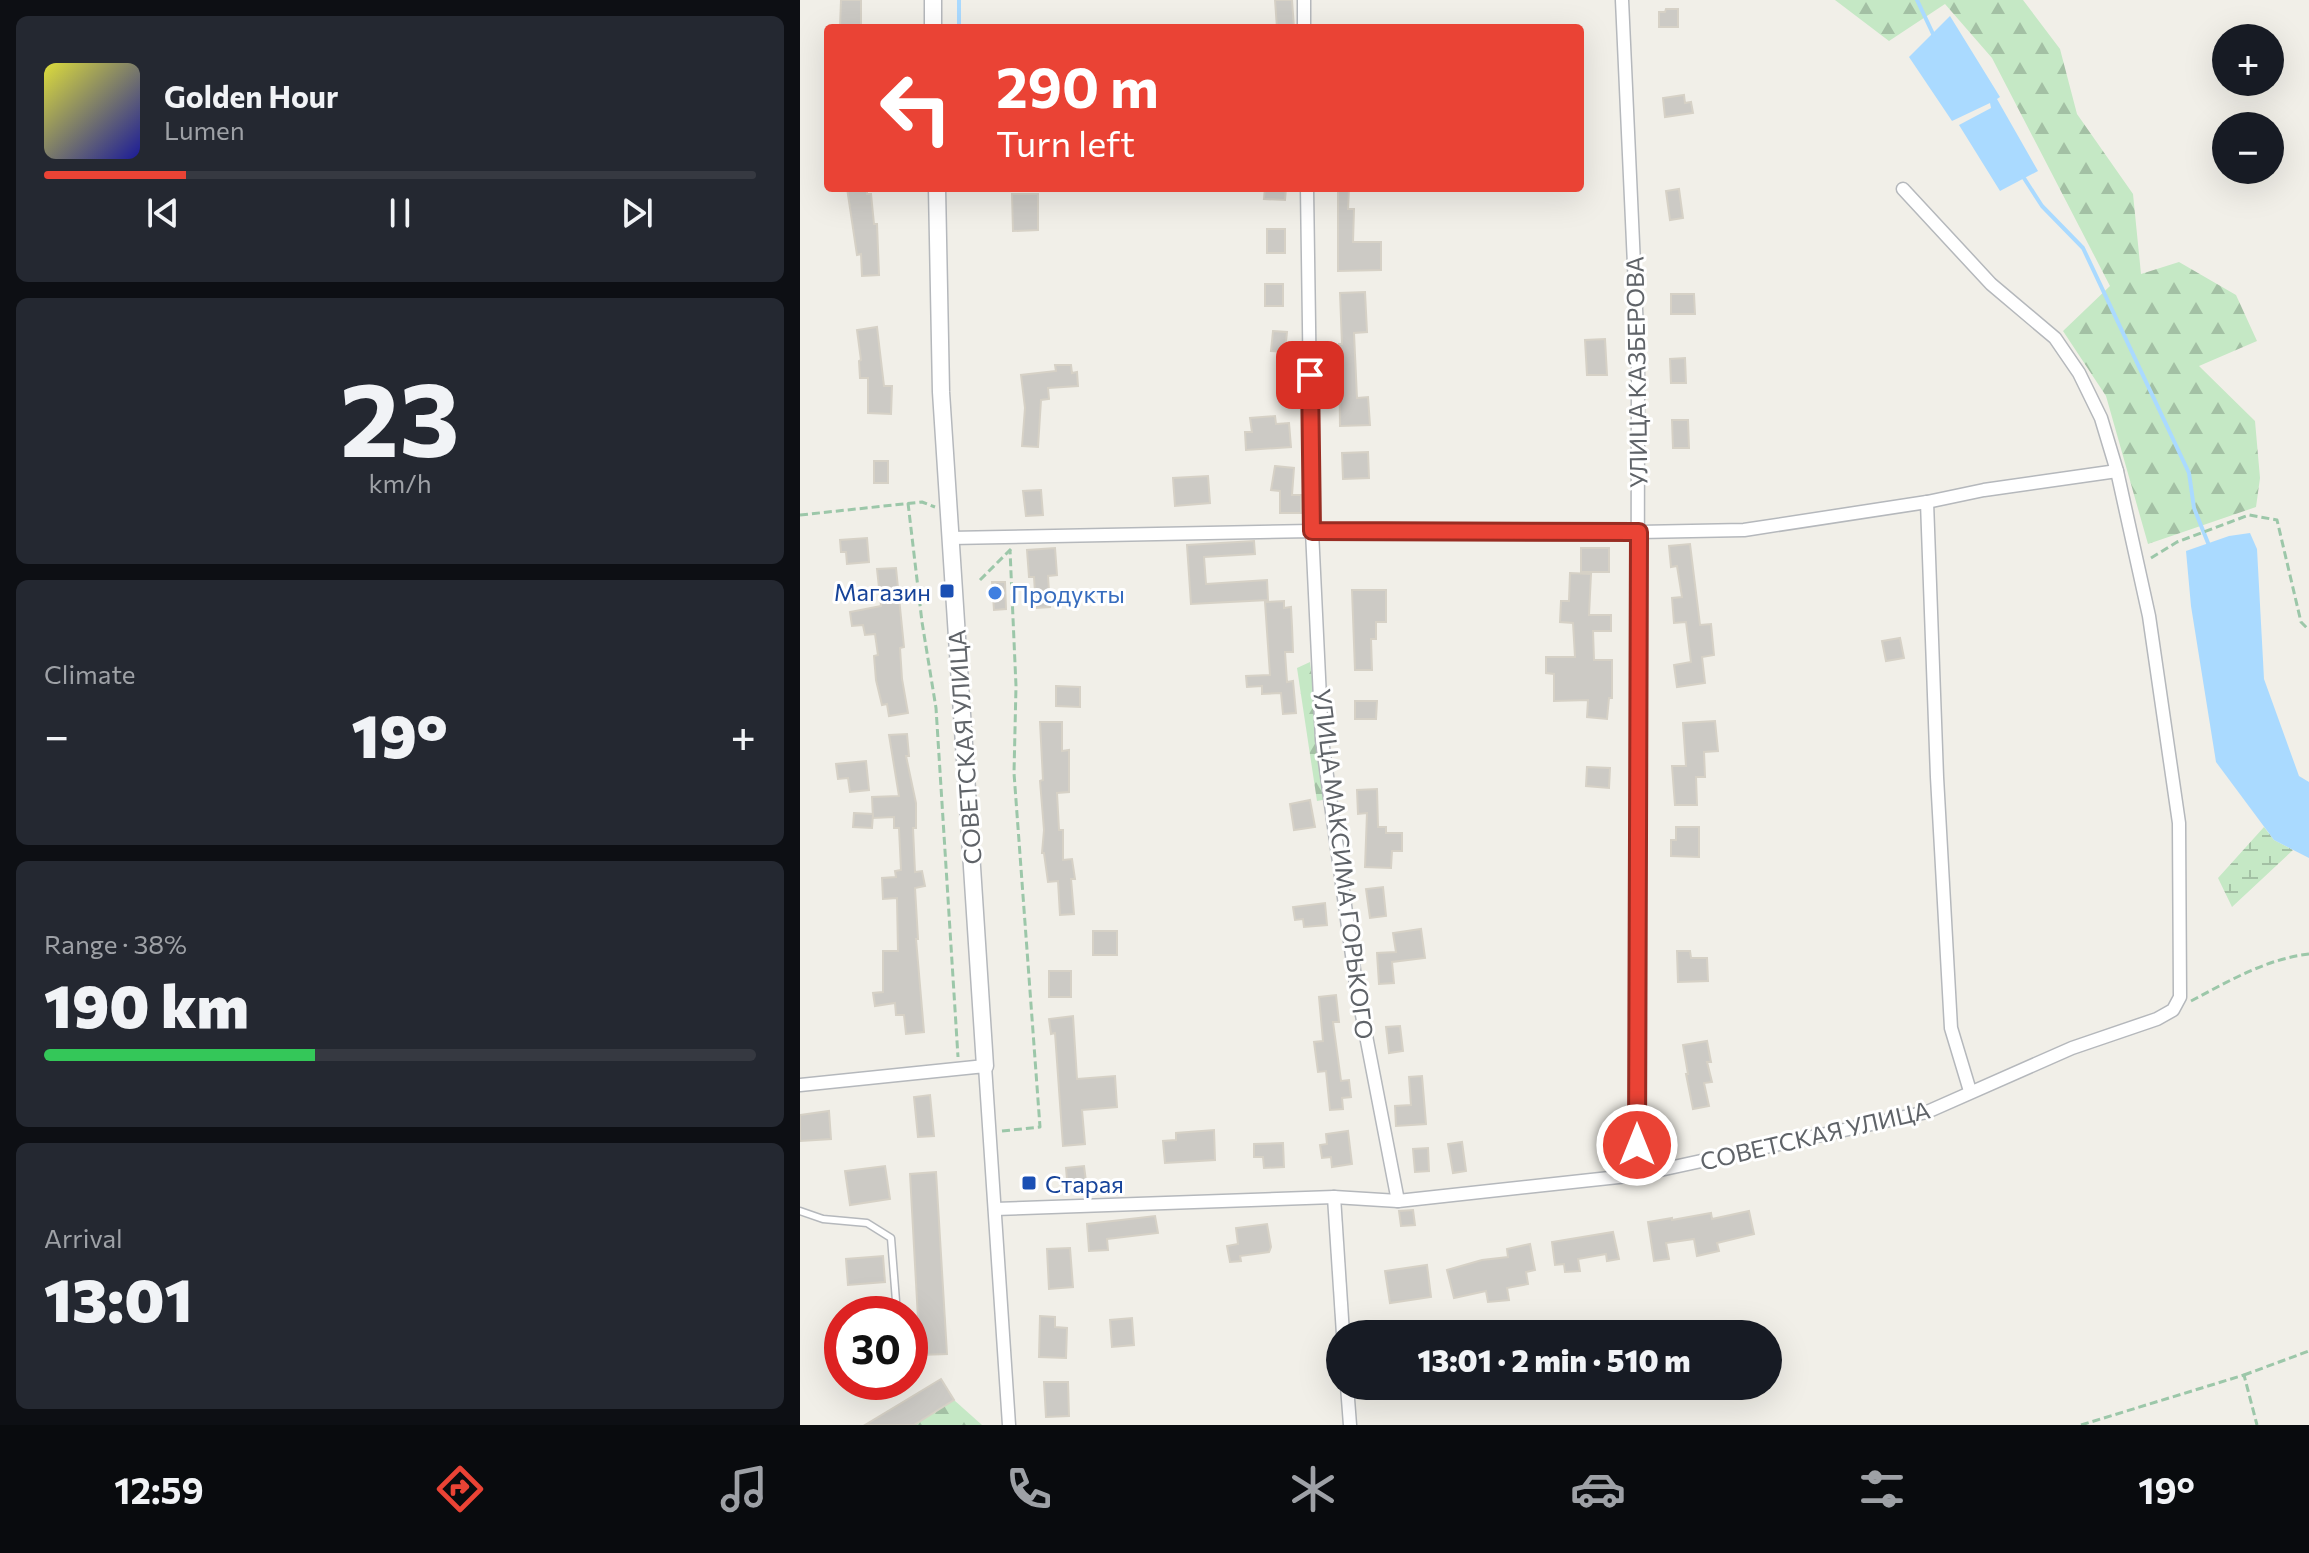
<!DOCTYPE html>
<html lang="en">
<head>
<meta charset="utf-8">
<style>
  body { margin:0; font-family:Commissioner,sans-serif; background:#242831; color:#f1f3f6; height:100vh; display:flex; flex-direction:column; font-size:30px; white-space:nowrap }
  * { box-sizing:border-box; margin:0 }
  p { font-size:26px; color:#9ea1a6 }
  .icon { flex:none; width:44px; height:44px; fill:none; stroke:currentColor; stroke-width:2; stroke-linecap:round; stroke-linejoin:round }
  .map { position:relative; flex:1; overflow:hidden }
  .panel { display:flex; flex-direction:column; gap:16px; padding:16px; background:#0d0f14; width:800px }
  .panel>* { flex:none }
  .banner { position:absolute; left:24px; top:24px; width:760px; height:168px; border-radius:8px; box-shadow:0 8px 32px #0002; background:#ea4335; color:#fff; overflow:hidden }
  .buttons { position:absolute; left:1412px; top:24px; display:grid; gap:16px }
  .buttons a { display:grid; place-items:center; width:72px; height:72px; border-radius:50%; background:#171b24; box-shadow:0 8px 32px #0002; font-size:40px }
  .speed { position:absolute; left:24px; top:1296px; display:flex; gap:16px; font-size:40px; font-weight:700; text-align:center }
  .speed>* { display:grid; place-content:center; width:104px; height:104px; border-radius:50%; background:#171b24; box-shadow:0 8px 32px #0002; line-height:1 }
  .speed .limit { border:12px solid #d22; background:#fff; color:#111 }
  .pin { position:absolute; display:grid; place-items:center; width:68px; height:68px; color:#fff; margin:-34px; border-radius:16px; box-shadow:0 4px 12px #0006 }
  .me { position:absolute; width:88px; margin:-44px; rotate:0deg; stroke-linejoin:round; filter:drop-shadow(0 0 6px #0008) }
  .turn { display:flex; align-items:center; gap:28px; height:168px; padding:0 40px; font-size:36px }
  .turn .icon { width:104px; height:104px; stroke-width:2.5 }
  .turn b { display:block; font-size:56px; line-height:68px }
  .big { font-size:60px; font-weight:800; line-height:1.1 }
  .panel .card { flex:1; display:flex; flex-direction:column; justify-content:center; gap:12px; min-width:0; padding:0 28px; border-radius:12px; background:#242831 }
  .panel .dial { align-items:center; gap:0 }
  .dial b { font-size:104px; line-height:1 }
  .song { display:flex; align-items:center; gap:24px }
  .cover { width:96px; height:96px; border-radius:12px; background:linear-gradient(135deg,hsl(60 70% 55%),hsl(240 70% 35%)) }
  .played { height:8px; border-radius:4px; background:linear-gradient(90deg,#ea4335 20%,#363941 20%) }
  .keys { display:flex; justify-content:space-around; direction:ltr }
  .heat { display:flex; justify-content:space-between; align-items:center; font-size:44px; direction:ltr }
  .charge { height:12px; border-radius:6px; background:linear-gradient(90deg,#34c759 38%,#363941 0) }
  .trip { position:absolute; left:526px; top:1320px; width:456px; height:80px; border-radius:40px; background:#171b24; box-shadow:0 8px 32px #0002; font-weight:800; line-height:80px; text-align:center }
  .menu { display:flex; height:128px; justify-content:space-around; align-items:center; background:#090b0e; color:#9ea1a6 }
  .menu .icon { width:56px; height:56px }
  .menu .selected { color:#ea4335 }
  .menu b { font-size:36px; color:#f1f3f6 }
  main { display:flex; flex:1; min-height:0 }
  .map>svg:first-child { display:block }
  .forest { fill:url(#forest-firs) }
  .wetland { fill:url(#wetland-marsh) }
  .water { fill:#aadaff }
  .lines { fill:none; stroke-linecap:round; stroke-linejoin:round }
  .stream { stroke:#aadaff; stroke-width:4 }
  .building { fill:#cccac5; stroke:#d6d1c6; stroke-width:2 }
  .service-casing { stroke:#b5b8bc; stroke-width:9 }
  .minor-casing { stroke:#b5b8bc; stroke-width:15 }
  .tertiary-casing { stroke:#b5b8bc; stroke-width:19 }
  .path { stroke:#9cc7a9; stroke-width:3; stroke-dasharray:8 4; stroke-linecap:butt }
  .service { stroke:#fff; stroke-width:6 }
  .minor { stroke:#fff; stroke-width:12 }
  .tertiary { stroke:#fff; stroke-width:16 }
  .route-casing { stroke:#982c22; stroke-width:20 }
  .route { stroke:#ea4335; stroke-width:14 }
  .transit-dot { fill:#1a4fb4; stroke:#fff; stroke-width:3 }
  .shop-dot { fill:#3f7fe0; stroke:#fff; stroke-width:3 }
  .labels { text-anchor:middle; dominant-baseline:central; stroke-width:6; stroke-linejoin:round; paint-order:stroke }
  .street-label { font-size:24px; fill:#5f6368; stroke:#fff }
  .transit-label { font-size:24px; fill:#164399; stroke:#fff; text-anchor:end }
  .shop-label { font-size:24px; fill:#366cbe; stroke:#fff; text-anchor:start }
</style>
</head>
<body>
<main>
<section class="panel">
<div class="card">
<div class="song"><i class="cover"></i><div><b>Golden Hour</b><p>Lumen</p></div></div>
<div class="played"></div>
<div class="keys"><svg class="icon" aria-label="previous" viewBox="0 0 24 24"><path d="M18 5L8 12l10 7zM5 5v14"/></svg><svg class="icon" aria-label="pause" viewBox="0 0 24 24"><path d="M8 5v14M16 5v14"/></svg><svg class="icon" aria-label="next" viewBox="0 0 24 24"><path d="M6 5l10 7-10 7zM19 5v14"/></svg></div>
</div>
<div class="card dial"><b>23</b><p>km/h</p></div>
<div class="card"><p>Climate</p>
<div class="heat"><a>−</a><b class="big">19°</b><a>+</a></div>
</div>
<div class="card"><p>Range · 38%</p><b class="big">190 km</b><div class="charge"></div></div>
<div class="card"><p>Arrival</p><b class="big">13:01</b></div>
</section>
<div class="map">
<svg width="1509" height="1425" viewBox="0 0 1509 1425">
  <defs>
    <pattern id="forest-firs" width="22" height="20" patternUnits="userSpaceOnUse" patternTransform="scale(2)"><rect width="22" height="20" fill="#c5e8c5"/><path d="M5 1l3.5 6h-7zM16 11l3.5 6h-7z" fill="#a3c0a4"/></pattern>
    <pattern id="wetland-marsh" width="20" height="14" patternUnits="userSpaceOnUse" patternTransform="scale(2)"><rect width="20" height="14" fill="#c5e8c5"/><path d="M1 5h8M5 5V1M11 12h8M15 12V8" fill="none" stroke="#a3c0a4"/></pattern>
  </defs>
  <rect width="100%" height="100%" fill="#f1efe8"/>
  <g class="forest">
    <polygon points="1035,0 1223,0 1260,49 1277,114 1333,194 1341,274 1379,262 1436,295 1457,341 1399,366 1455,421 1460,478 1456,507 1348,544 1306,396 1263,331 1310,286 1192,58 1145,4 1089,41"/>
    <polygon points="510,662 528,799 517,801 497,668"/>
    <polygon points="154,1400 182,1425 114,1425"/>
  </g>
  <polygon class="wetland" points="1464,827 1474,840 1493,850 1432,907 1418,878"/>
  <g class="water">
    <polygon points="1150,16 1200,97 1197,99 1238,171 1200,191 1159,125 1191,108 1190,103 1152,121 1109,57"/>
    <polygon points="1450,533 1457,549 1464,679 1499,776 1509,782 1509,858 1474,840 1416,762 1391,606 1386,551 1429,536"/>
  </g>
  <g class="lines">
    <g class="stream">
      <polyline points="159,0 159,24"/>
      <polyline points="1117,0 1134,36"/>
      <polyline points="1222,175 1242,206 1283,248 1389,473 1394,508 1408,543"/>
    </g>
  </g>
  <g class="building">
    <polygon points="41,0 61,0 61,28 40,28"/>
    <polygon points="475,0 492,0 494,28 477,28"/>
    <polygon points="866,9 878,9 878,27 859,27 859,12 865,12"/>
    <polygon points="884,95 885,103 891,102 893,113 865,117 863,98"/>
    <polygon points="47,188 67,188 67,194 71,194 74,224 77,224 79,275 62,276 61,254 57,255"/>
    <polygon points="465,188 486,188 485,200 464,199"/>
    <polygon points="538,188 549,188 548,209 554,209 553,242 581,242 581,270 538,271"/>
    <polygon points="879,189 883,218 870,220 866,191"/>
    <polygon points="212,194 238,194 238,230 213,231"/>
    <rect x="467" y="229" width="18" height="24"/>
    <rect x="465" y="284" width="18" height="22"/>
    <polygon points="565,292 567,332 554,333 557,398 568,397 570,425 540,426 539,344 542,344 540,293"/>
    <polygon points="871,294 894,294 895,314 871,314"/>
    <polygon points="77,327 84,386 92,386 91,414 68,413 68,378 60,378 59,361 61,360 57,330"/>
    <polygon points="473,331 487,332 485,352 471,351"/>
    <polygon points="805,339 807,375 787,375 785,340"/>
    <polygon points="885,358 886,383 871,383 870,359"/>
    <polygon points="255,365 271,365 272,373 277,372 278,386 248,388 249,399 241,400 238,447 222,446 225,408 221,375 256,371"/>
    <polygon points="475,416 476,424 489,423 491,447 446,450 445,432 452,432 450,418"/>
    <polygon points="872,420 888,420 889,448 873,448"/>
    <polygon points="568,452 569,478 543,479 542,453"/>
    <rect x="74" y="461" width="14" height="22"/>
    <polygon points="475,466 494,468 492,495 501,495 501,513 480,513 480,491 471,490"/>
    <polygon points="408,476 410,503 375,506 373,478"/>
    <polygon points="241,490 243,515 226,516 223,491"/>
    <polygon points="67,538 69,562 47,564 46,552 41,552 40,540"/>
    <polygon points="454,541 455,554 404,557 406,584 467,580 468,600 391,604 387,545"/>
    <polygon points="890,544 900,625 911,624 914,655 902,657 905,683 877,687 874,665 891,662 886,622 874,623 872,598 882,597 877,566 871,567 869,546"/>
    <polygon points="255,548 257,575 248,576 250,607 236,608 234,577 229,577 227,550"/>
    <rect x="781" y="548" width="28" height="24"/>
    <polygon points="96,568 104,647 100,648 102,679 108,713 89,716 87,704 82,705 76,680 74,656 78,655 75,634 65,635 63,625 52,626 50,612 81,606 77,569"/>
    <polygon points="770,573 791,574 789,615 811,615 811,631 793,631 794,660 812,660 812,698 809,698 807,719 787,717 788,700 754,701 754,674 746,673 746,657 775,657 773,623 760,622 761,601 769,601"/>
    <polygon points="192,582 205,582 206,609 194,610"/>
    <polygon points="552,590 586,590 586,622 576,622 576,639 571,639 572,670 555,670"/>
    <polygon points="484,601 484,608 491,607 492,626 493,652 485,652 487,682 493,681 496,713 483,714 481,693 462,694 462,686 447,687 446,676 470,675 465,602"/>
    <polygon points="1100,638 1104,658 1086,661 1082,641"/>
    <polygon points="256,686 280,687 280,707 256,706"/>
    <polygon points="555,701 577,701 576,719 555,719"/>
    <polygon points="915,721 918,751 904,752 905,777 896,777 897,805 875,805 872,766 886,766 883,723"/>
    <polygon points="240,722 262,722 262,751 269,750 269,792 257,793 259,830 263,830 263,860 272,859 275,879 271,879 274,914 260,915 258,881 248,882 244,853 242,853 244,830 240,781 243,780"/>
    <polygon points="107,734 109,756 106,756 116,803 116,828 113,828 115,872 122,871 125,886 115,888 118,939 116,939 124,1032 106,1034 104,1015 96,1015 95,1003 75,1006 73,993 83,992 83,951 98,951 97,898 83,899 82,878 96,877 95,871 101,870 99,828 94,828 94,817 73,818 72,797 99,796 89,735"/>
    <polygon points="66,761 69,790 50,792 48,778 38,779 36,764"/>
    <polygon points="787,767 810,768 809,788 786,786"/>
    <polygon points="577,789 578,827 586,827 586,833 602,833 602,851 592,851 591,868 565,867 567,813 558,814 557,790"/>
    <polygon points="510,800 515,827 494,830 490,804"/>
    <polygon points="54,813 73,814 72,828 53,827"/>
    <polygon points="876,827 899,827 899,857 871,856 871,840 876,840"/>
    <polygon points="583,887 586,916 570,918 566,889"/>
    <polygon points="525,903 527,925 504,927 503,919 495,920 493,907"/>
    <polygon points="621,929 625,958 592,962 594,983 579,984 577,953 596,952 593,933"/>
    <rect x="293" y="931" width="24" height="24"/>
    <polygon points="877,951 890,951 891,958 907,958 908,981 878,982"/>
    <rect x="249" y="971" width="22" height="26"/>
    <polygon points="536,995 539,1022 533,1022 541,1081 549,1080 551,1097 542,1098 543,1109 530,1110 526,1071 518,1072 514,1042 523,1041 519,997"/>
    <polygon points="273,1016 277,1079 315,1076 317,1107 282,1110 285,1144 263,1146 255,1033 251,1034 249,1019"/>
    <polygon points="600,1026 603,1051 589,1053 586,1027"/>
    <polygon points="907,1041 911,1062 907,1062 912,1082 904,1083 909,1106 893,1109 886,1074 888,1074 883,1045"/>
    <polygon points="622,1076 626,1124 596,1126 595,1106 611,1105 609,1077"/>
    <polygon points="130,1095 134,1136 118,1137 114,1097"/>
    <polygon points="29,1111 31,1139 0,1141 0,1115"/>
    <polygon points="414,1130 415,1160 365,1163 363,1141 376,1140 376,1133"/>
    <polygon points="548,1131 552,1164 532,1167 531,1157 522,1158 520,1145 527,1144 526,1134"/>
    <polygon points="662,1142 666,1171 653,1173 648,1144"/>
    <polygon points="483,1143 484,1167 464,1168 463,1157 454,1157 454,1144"/>
    <polygon points="628,1148 629,1171 615,1172 613,1149"/>
    <polygon points="85,1166 90,1199 50,1205 45,1171"/>
    <polygon points="284,1166 287,1189 268,1191 266,1168"/>
    <polygon points="136,1172 147,1354 120,1355 110,1174"/>
    <polygon points="613,1210 615,1225 601,1226 599,1211"/>
    <polygon points="949,1211 954,1234 917,1243 919,1251 897,1256 894,1239 866,1243 869,1259 854,1261 848,1222 872,1218 872,1220 911,1213 912,1219"/>
    <polygon points="355,1216 358,1233 307,1239 308,1250 289,1251 287,1224"/>
    <polygon points="467,1224 471,1247 469,1252 440,1256 441,1261 430,1262 427,1246 438,1244 436,1228"/>
    <polygon points="813,1232 819,1259 807,1261 806,1254 778,1259 780,1271 765,1272 764,1264 755,1265 752,1242"/>
    <polygon points="730,1244 735,1270 726,1272 728,1284 707,1288 709,1300 688,1302 686,1291 654,1298 647,1270 682,1260 708,1257 707,1249"/>
    <polygon points="270,1248 273,1287 249,1289 247,1249"/>
    <polygon points="83,1256 85,1282 48,1285 46,1259"/>
    <polygon points="627,1265 631,1297 590,1303 585,1271"/>
    <polygon points="240,1316 255,1317 255,1327 267,1328 266,1358 239,1357"/>
    <polygon points="332,1318 334,1345 312,1347 310,1320"/>
    <polygon points="141,1379 154,1400 114,1425 65,1425"/>
    <polygon points="244,1382 268,1382 269,1416 246,1417"/>
  </g>
  <g class="lines">
    <g class="service-casing">
      <polyline id="service" points="0,1211 23,1219 67,1223 91,1238 96,1301 91,1314"/>
    </g>
    <g class="minor-casing">
      <g id="minor">
        <polyline points="504,0 504,28"/>
        <polyline points="822,0 838,353 837,1175"/>
        <polyline points="507,188 512,531 522,740 556,984 598,1201"/>
        <polyline points="1127,502 1137,777 1151,1028 1170,1091"/>
        <polyline points="150,538 512,531 839,532 944,530 1127,502 1184,490 1317,471"/>
        <polyline points="0,1085 185,1066 209,1425"/>
        <polyline points="534,1197 543,1334"/>
        <polyline points="195,1209 534,1197 598,1201 837,1175 1127,1112 1272,1048 1357,1019 1373,1010 1380,997 1379,823 1349,616 1317,471 1301,418 1279,373 1255,338 1191,284 1103,189"/>
        <polyline points="547,1386 550,1425"/>
      </g>
    </g>
    <g class="tertiary-casing">
      <g id="tertiary">
        <polyline points="133,0 133,28"/>
        <polyline points="137,188 141,392 185,1066"/>
      </g>
    </g>
    <g class="path">
      <polyline points="108,503 122,622 136,708 158,1057"/>
      <polyline points="0,515 122,502 135,507"/>
      <polyline points="1351,558 1377,542 1449,515 1477,520 1501,622 1509,630"/>
      <polyline points="180,580 211,549"/>
      <path d="M1391,1001C1429,981 1466,959 1509,954"/>
      <polyline points="202,1131 240,1127 214,773 216,686 210,550"/>
      <polyline points="1444,1375 1509,1351"/>
      <polyline points="1281,1425 1444,1375 1457,1425"/>
    </g>
    <use href="#service" class="service"/>
    <use href="#minor" class="minor"/>
    <use href="#tertiary" class="tertiary"/>
  </g>
  <g class="lines">
    <g class="route-casing">
      <polyline id="route" points="510,375 512,531 839,532 837,1145"/>
    </g>
    <use href="#route" class="route"/>
  </g>
  <g class="transit-dot">
    <rect x="139" y="583" width="16" height="16" rx="4"/>
    <rect x="221" y="1175" width="16" height="16" rx="4"/>
  </g>
  <circle class="shop-dot" cx="195" cy="593" r="8"/>
  <g class="labels">
    <g class="street-label">
      <text transform="translate(836 372) rotate(-91)">УЛИЦА КАЗБЕРОВА</text>
      <text transform="translate(164 747) rotate(-94)">СОВЕТСКАЯ УЛИЦА</text>
      <text transform="translate(544 864) rotate(83)">УЛИЦА МАКСИМА ГОРЬКОГО</text>
      <text transform="translate(1015 1135) rotate(-13)">СОВЕТСКАЯ УЛИЦА</text>
    </g>
    <g class="transit-label">
      <text x="131" y="591">Магазин</text>
      <text x="245" y="1183" text-anchor="start">Старая</text>
    </g>
    <g class="shop-label">
      <text x="211" y="593">Продукты</text>
    </g>
  </g>
</svg>
<div class="buttons">
<a>+</a>
<a>−</a>
</div>
<div class="speed"><div class="limit">30</div></div>
<div class="pin" style="left:510px;top:375px;background:#d93025"><svg class="icon" aria-label="arrive" viewBox="0 0 24 24"><path d="M6 21V4h12l-3 4 3 4H6"/></svg></div>
<svg class="me" style="left:837px;top:1145px" viewBox="-20 -20 40 40"><circle r="17" fill="#ea4335" stroke="#fff" stroke-width="3"/><path d="M0-11L8 9 0 5-8 9z" fill="#fff"/></svg>
<div class="trip">13:01 · 2 min · 510 m</div>
<div class="banner">
<div class="turn"><svg class="icon" aria-label="left" viewBox="0 0 24 24"><path d="M17 20v-9H6M10 6l-5 5 5 5"/></svg><div><b>290 m</b>Turn left</div></div>
</div>
</div>
</main>
<nav class="menu">
<b>12:59</b>
<svg class="icon selected" aria-label="directions" viewBox="0 0 24 24"><path d="M12 3l9 9-9 9-9-9zM9 14v-3h6M13 9l2 2-2 2"/></svg>
<svg class="icon" aria-label="music" viewBox="0 0 24 24"><path d="M9 18V5l10-2v13"/><circle cx="6" cy="18" r="3"/><circle cx="16" cy="16" r="3"/></svg>
<svg class="icon" aria-label="phone" viewBox="0 0 24 24"><path d="M5 4h4l2 5-3 2q2 4 5 5l2-3 5 2v4C11 20 4 13 5 4z"/></svg>
<svg class="icon" aria-label="climate" viewBox="0 0 24 24"><path d="M12 3v18M4 7l16 10M4 17L20 7"/></svg>
<svg class="icon" aria-label="car" viewBox="0 0 24 24"><path d="M5 17H2v-5l4-1 3-4h7l3 4 3 1v5h-3M9 17h6M6 11h13"/><circle cx="7" cy="17" r="2"/><circle cx="17" cy="17" r="2"/></svg>
<svg class="icon" aria-label="filters" viewBox="0 0 24 24"><path d="M4 7h16M4 17h16"/><circle cx="9" cy="7" r="2"/><circle cx="15" cy="17" r="2"/></svg>
<b>19°</b>
</nav>
</body>
</html>
